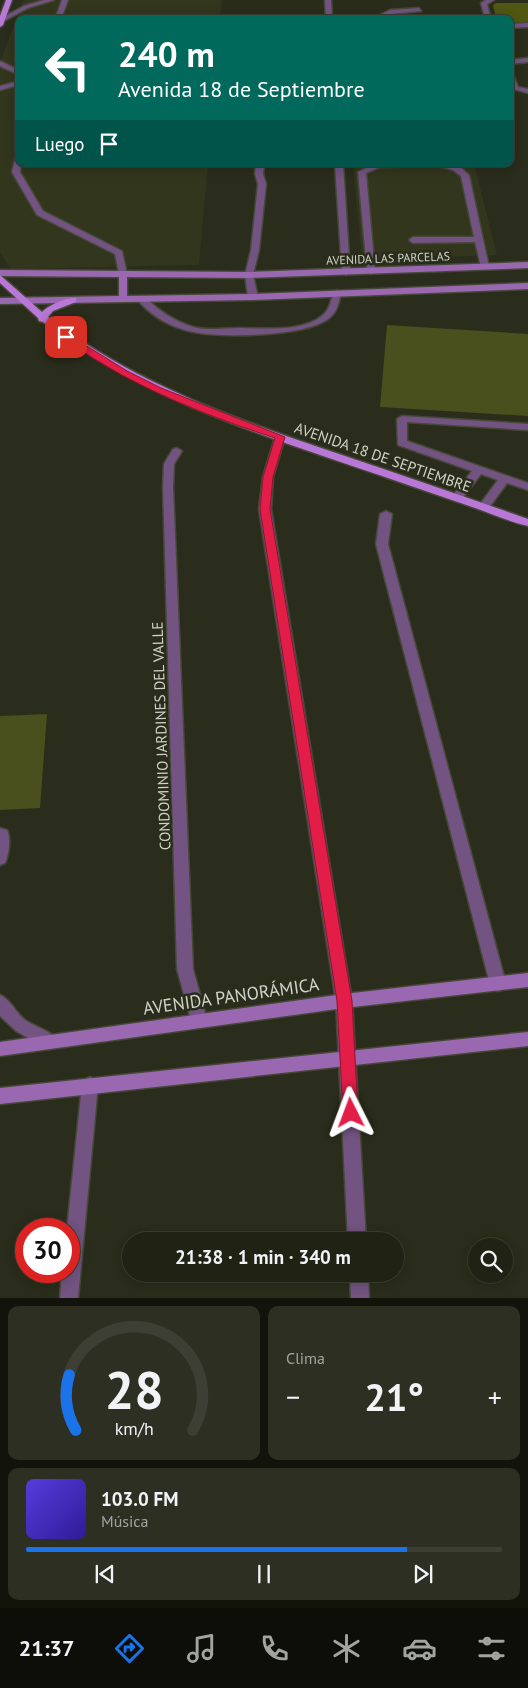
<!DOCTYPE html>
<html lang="es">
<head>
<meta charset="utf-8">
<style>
  body { margin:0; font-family:"PT Sans",sans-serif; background:#2d2f22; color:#f1f3f6; height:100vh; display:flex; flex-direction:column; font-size:19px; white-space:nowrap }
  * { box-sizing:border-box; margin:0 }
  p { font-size:16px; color:#a2a4a0 }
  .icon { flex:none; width:28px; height:28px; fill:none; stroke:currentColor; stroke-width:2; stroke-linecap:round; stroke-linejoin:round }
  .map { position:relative; height:1298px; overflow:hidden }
  .side { display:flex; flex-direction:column; gap:8px; padding:8px; background:#12130b; flex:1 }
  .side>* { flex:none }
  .hud { position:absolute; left:15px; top:15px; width:499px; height:152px; border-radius:10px; box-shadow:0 2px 12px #0003,0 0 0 1px #3d3f34; background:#00695c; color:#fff; overflow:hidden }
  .controls { position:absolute; left:468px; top:1238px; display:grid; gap:10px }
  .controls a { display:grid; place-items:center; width:45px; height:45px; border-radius:50%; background:#202214; box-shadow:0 2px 12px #0003,0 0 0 1px #3d3f34; font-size:25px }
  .speed { position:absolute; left:15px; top:1218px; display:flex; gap:10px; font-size:25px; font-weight:700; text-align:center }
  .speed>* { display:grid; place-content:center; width:65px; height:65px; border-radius:50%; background:#202214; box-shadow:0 2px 12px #0003,0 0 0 1px #3d3f34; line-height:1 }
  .speed .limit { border:8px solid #d22; background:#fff; color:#111 }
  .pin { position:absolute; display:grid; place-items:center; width:42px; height:42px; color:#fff; margin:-21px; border-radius:10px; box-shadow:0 2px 8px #0006 }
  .me { position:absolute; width:55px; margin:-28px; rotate:357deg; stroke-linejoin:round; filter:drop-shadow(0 0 4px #0008) }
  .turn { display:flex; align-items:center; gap:18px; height:105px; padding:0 20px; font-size:22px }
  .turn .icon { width:65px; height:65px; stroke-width:2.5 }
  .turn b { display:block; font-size:35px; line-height:42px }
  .then { display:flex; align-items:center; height:48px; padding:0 20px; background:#0003; gap:10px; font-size:19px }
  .big { font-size:38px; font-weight:700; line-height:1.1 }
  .side .card { flex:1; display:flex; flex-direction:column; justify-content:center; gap:8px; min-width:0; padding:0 18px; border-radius:10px; background:#2d2f22 }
  .side .dial { align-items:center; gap:0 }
  .dial svg { height:130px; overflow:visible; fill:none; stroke:#3d3f34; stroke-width:7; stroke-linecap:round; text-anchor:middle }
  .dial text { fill:#f1f3f6; stroke:none }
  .song { display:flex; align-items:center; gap:15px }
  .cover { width:60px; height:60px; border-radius:8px; background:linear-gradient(135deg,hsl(250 70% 55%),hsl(250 70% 35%)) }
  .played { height:5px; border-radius:2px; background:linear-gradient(90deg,#1a73e8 80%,#3d3f34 80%) }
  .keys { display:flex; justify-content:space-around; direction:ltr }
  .heat { display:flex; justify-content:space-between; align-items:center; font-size:28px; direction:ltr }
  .side .tiles { flex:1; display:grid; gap:8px; grid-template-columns:1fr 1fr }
  .card:last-child { grid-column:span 2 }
  .trip { position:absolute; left:122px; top:1232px; width:282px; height:50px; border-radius:25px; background:#202214; box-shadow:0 2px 12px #0003,0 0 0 1px #3d3f34; font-weight:700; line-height:50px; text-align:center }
  .tab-bar { display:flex; height:80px; justify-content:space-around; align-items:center; background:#0d0e08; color:#a2a4a0 }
  .tab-bar .icon { width:35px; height:35px }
  .tab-bar .current { color:#1a73e8 }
  .tab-bar b { font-size:22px; color:#f1f3f6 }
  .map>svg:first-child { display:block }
  .built { fill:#32361d }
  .green { fill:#4f5712 }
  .building { fill:#494f1d }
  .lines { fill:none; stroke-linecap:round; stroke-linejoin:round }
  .lane-casing { stroke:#454837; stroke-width:3 }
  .street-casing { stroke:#454837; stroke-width:3 }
  .secondary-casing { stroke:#454837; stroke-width:3 }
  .primary-casing { stroke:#454837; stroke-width:3 }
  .lane { fill:#725381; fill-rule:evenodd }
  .street { fill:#725381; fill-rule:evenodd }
  .secondary { fill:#9a67b1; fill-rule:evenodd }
  .primary { fill:#b977d7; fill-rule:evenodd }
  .route { fill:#e11d48; stroke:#92132f }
  .labels { text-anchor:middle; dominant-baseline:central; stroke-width:5; stroke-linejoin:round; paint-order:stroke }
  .far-street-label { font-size:12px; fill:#d0d3c7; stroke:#2a2d1b }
  .street-label { font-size:15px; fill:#d0d3c7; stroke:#2a2d1b }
  .near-street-label { font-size:18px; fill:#d0d3c7; stroke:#2a2d1b }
</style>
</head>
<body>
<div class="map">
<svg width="528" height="1298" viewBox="0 0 528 1298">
  <rect width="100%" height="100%" fill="#2a2d1b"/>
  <g class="built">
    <polygon points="23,0 222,0 220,19 19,19 19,164 208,164 199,265 10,269 0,252 0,63"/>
    <polygon points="353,164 474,164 497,255 362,260"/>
  </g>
  <polygon class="green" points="496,3 528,3 528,23 510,23 510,19 496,19 493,5"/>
  <g class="building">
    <polygon points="387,325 528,334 528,416 380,407"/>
    <polygon points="47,714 40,808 0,810 0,716"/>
  </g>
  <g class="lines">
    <g class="lane-casing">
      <g id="lane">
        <polygon points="44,0 54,0 28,8 4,21 0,21 0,19 24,6"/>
        <polygon points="62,0 68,0 61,19 55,19"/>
        <polygon points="419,8 421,11 391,14 381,19 372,19 390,10"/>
        <polygon points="0,61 19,70 19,75 0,66"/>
        <polygon points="19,81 19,85 0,90 0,86"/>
        <polygon points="16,155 19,155 19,164 21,164 20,172 43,211 122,251 127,274 126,276 119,274 115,254 37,215 12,172"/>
        <polygon points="256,164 264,164 263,174 266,184 259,250 253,275 249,278 245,275 251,250 258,184 255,174"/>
        <polygon points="375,164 431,164 427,166 380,167 366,173 375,271 371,274 367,271 358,172"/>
        <polygon points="432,164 459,166 469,175 489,267 488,269 481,267 475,242 413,243 409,240 413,237 474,237 461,176 453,170"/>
        <path d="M337,290L341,293C339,303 337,313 328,319C304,337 213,339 185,330C167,325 149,314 137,299L145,297C159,311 174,321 193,327C208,331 224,328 239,328C264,328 304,333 324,314C330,308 331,301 333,293Z"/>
        <polygon points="402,416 528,424 528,430 407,422 407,441 528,483 528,490 507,483 488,509 480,509 478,507 498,480 481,474 461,500 453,500 451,498 472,471 398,445 397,419"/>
        <path d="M0,828L7,830C11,838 9,855 5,863L0,865Z"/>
        <path d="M0,995C10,999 16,1013 25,1020C35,1027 53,1031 58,1042L56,1047L50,1049L44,1047L16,1031L0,1016Z"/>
      </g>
    </g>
    <g class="street-casing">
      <g id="street">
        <polygon points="325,0 331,0 332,19 326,19"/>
        <polygon points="486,0 494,0 487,4 491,19 485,19 481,3"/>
        <polygon points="528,23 528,27 510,28 510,24"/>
        <polygon points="528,58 528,62 510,64 510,60"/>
        <polygon points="510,72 513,74 518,87 528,89 528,93 513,89 510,84"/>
        <polygon points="335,164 343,164 350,272 346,275 342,272"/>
        <polygon points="249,272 253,275 258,297 253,300 248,297 245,275"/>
        <polygon points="280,434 285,437 273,477 271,509 352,1001 366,1241 348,1241 336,1001 259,509 263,477 275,437"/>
        <polygon points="177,448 182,451 174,464 173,487 193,969 207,1020 205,1025 199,1027 193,1025 191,1020 177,969 163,487 164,464 173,449"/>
        <polygon points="386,511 392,514 388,544 506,984 504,989 498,991 492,989 490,984 376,544 380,514"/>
        <polygon points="90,1077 96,1080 98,1085 78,1298 60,1298 62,1271 69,1271 69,1229 67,1229 82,1085 84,1080"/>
        <polygon points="350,1274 368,1274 369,1298 351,1298"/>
      </g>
    </g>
    <g class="secondary-casing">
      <g id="secondary">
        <polygon points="528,262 528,268 249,278 127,277 127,296 253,294 528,283 528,289 253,300 0,304 0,298 119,296 119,277 0,276 0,270 249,272"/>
        <polygon points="528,973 528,987 344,1008 0,1056 0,1042 344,994"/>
        <polygon points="528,1032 528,1046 0,1104 0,1088"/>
      </g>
    </g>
    <g class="primary-casing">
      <g id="primary">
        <polygon points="6,0 12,0 3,25 0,27 0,16"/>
        <path d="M0,275L42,312C49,305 66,297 76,298V302L53,311L48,317C135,384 238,420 342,455C404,476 466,497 528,519V526C511,522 494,515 478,509C447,498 416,488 385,477C266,436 143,400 43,322L39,321L38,318L0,283Z"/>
      </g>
    </g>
    <use href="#lane" class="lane"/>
    <use href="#street" class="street"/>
    <use href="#secondary" class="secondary"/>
    <use href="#primary" class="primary"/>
  </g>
  <path class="route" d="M63,335H69L127,371L161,388L285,437L273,477L270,509L352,1001L358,1113L356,1118L351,1120L345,1118L343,1113L337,1001L260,509L263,477L275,438C223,421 170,401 122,375C102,364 82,351 63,339Z"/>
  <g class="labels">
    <g class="far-street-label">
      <text transform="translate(388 258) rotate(-2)">AVENIDA LAS PARCELAS</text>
    </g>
    <g class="street-label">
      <text transform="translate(383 457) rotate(19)">AVENIDA 18 DE SEPTIEMBRE</text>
      <text transform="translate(161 736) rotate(-92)">CONDOMINIO JARDINES DEL VALLE</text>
    </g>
    <g class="near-street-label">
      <text transform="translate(231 996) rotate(-8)">AVENIDA PANORÁMICA</text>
    </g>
  </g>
</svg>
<div class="controls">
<a><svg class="icon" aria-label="search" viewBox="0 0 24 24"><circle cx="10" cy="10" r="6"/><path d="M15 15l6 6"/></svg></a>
</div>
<div class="speed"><div class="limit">30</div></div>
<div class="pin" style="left:66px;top:337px;background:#d93025"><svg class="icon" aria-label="arrive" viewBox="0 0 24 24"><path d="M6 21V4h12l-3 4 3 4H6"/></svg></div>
<svg class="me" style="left:351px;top:1113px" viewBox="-20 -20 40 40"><path d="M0-17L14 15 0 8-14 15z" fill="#e11d48" stroke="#fff" stroke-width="4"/></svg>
<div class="trip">21:38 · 1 min · 340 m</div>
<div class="hud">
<div class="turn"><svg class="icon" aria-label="left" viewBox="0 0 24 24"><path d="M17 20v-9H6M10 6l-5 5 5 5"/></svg><div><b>240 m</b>Avenida 18 de Septiembre</div></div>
<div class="then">Luego<svg class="icon" aria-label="arrive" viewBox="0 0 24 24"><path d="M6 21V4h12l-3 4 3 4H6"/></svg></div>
</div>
</div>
<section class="side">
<div class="tiles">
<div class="card dial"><svg viewBox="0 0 100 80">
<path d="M14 69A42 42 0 1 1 86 69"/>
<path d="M14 69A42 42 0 0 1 10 35" stroke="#1a73e8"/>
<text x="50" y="56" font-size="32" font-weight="700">28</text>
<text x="50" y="72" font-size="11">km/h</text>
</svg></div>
<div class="card"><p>Clima</p>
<div class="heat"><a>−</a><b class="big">21°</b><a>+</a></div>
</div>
<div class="card">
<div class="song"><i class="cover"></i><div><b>103.0 FM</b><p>Música</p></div></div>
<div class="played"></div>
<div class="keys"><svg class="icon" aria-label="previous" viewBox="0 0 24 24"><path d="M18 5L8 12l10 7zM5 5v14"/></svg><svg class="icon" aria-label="pause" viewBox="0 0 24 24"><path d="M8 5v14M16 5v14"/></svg><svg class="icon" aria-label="next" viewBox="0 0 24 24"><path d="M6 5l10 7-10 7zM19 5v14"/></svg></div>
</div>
</div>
</section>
<nav class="tab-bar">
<b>21:37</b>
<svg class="icon current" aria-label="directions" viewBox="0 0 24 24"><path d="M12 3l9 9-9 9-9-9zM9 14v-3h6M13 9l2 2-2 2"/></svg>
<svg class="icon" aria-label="music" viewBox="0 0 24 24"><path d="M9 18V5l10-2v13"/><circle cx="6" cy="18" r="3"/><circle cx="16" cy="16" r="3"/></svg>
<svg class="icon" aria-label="phone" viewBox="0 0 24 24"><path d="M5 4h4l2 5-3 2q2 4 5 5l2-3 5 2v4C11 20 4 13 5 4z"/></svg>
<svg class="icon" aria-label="climate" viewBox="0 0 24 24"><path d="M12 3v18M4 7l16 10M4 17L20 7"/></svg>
<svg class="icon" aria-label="car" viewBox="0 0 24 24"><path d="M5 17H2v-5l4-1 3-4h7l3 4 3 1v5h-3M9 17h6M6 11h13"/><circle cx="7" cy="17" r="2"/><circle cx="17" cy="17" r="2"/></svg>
<svg class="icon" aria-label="filters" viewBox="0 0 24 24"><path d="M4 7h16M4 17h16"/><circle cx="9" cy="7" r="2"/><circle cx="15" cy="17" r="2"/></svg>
</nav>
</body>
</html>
